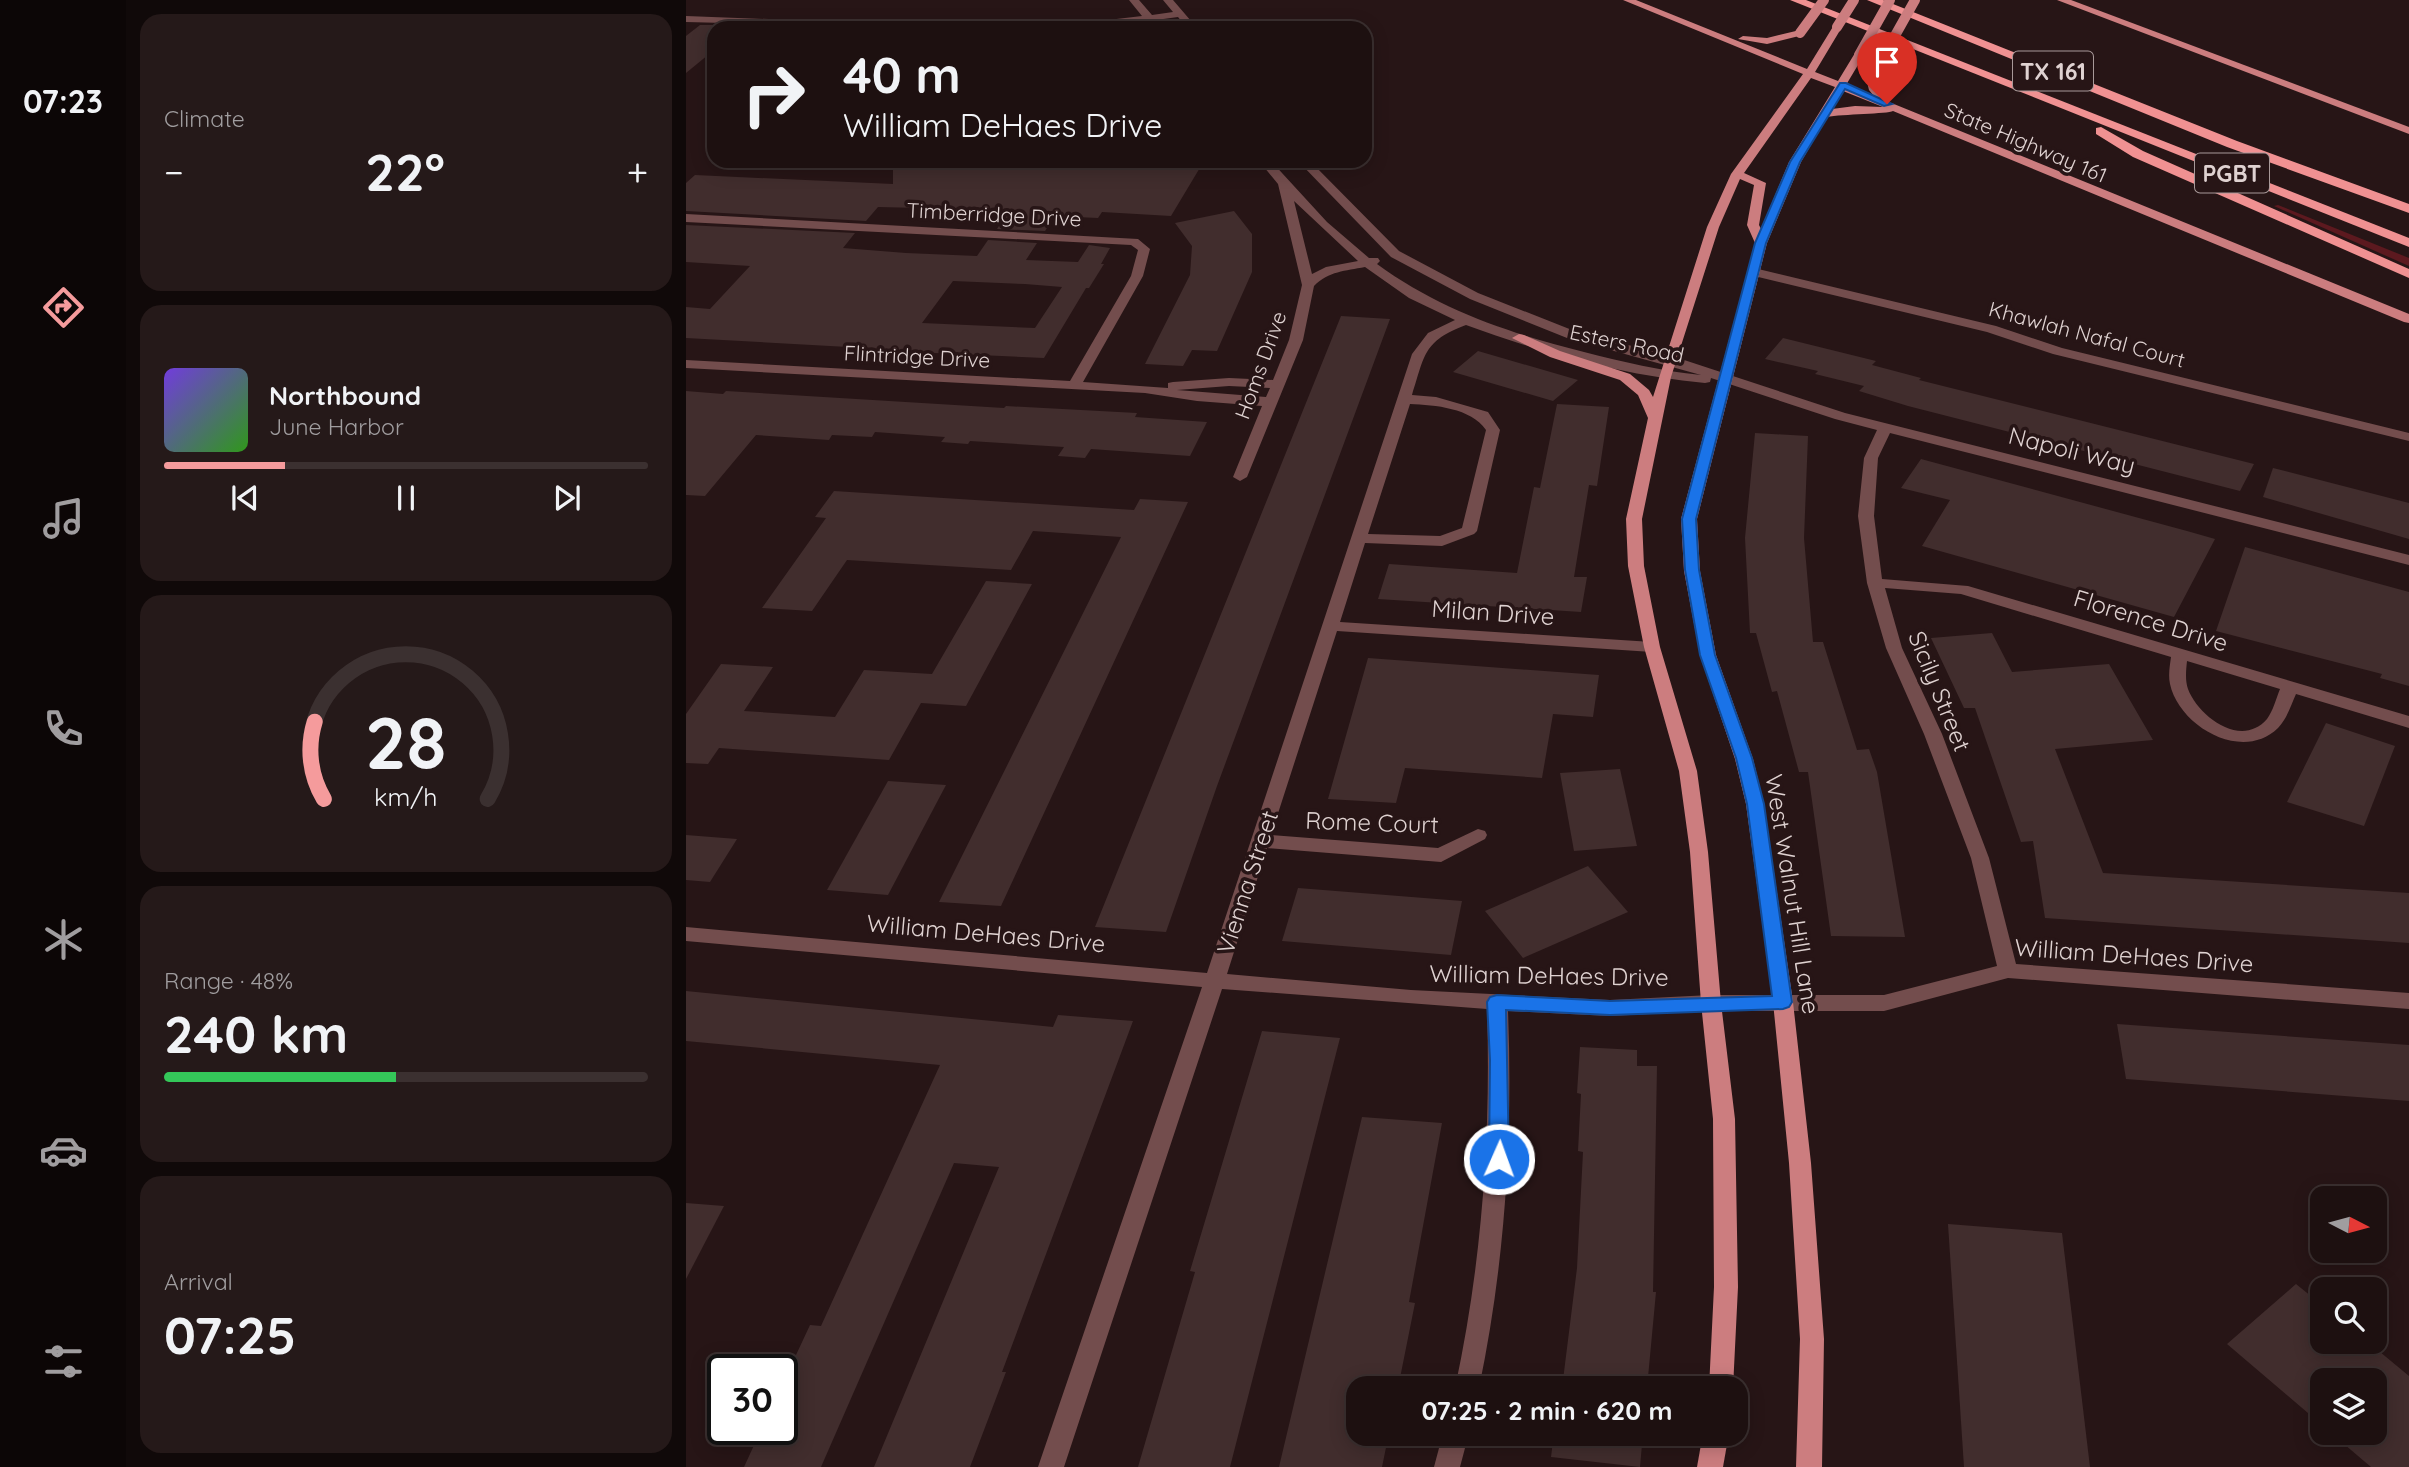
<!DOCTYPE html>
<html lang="en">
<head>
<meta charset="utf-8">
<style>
  body { margin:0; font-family:Quicksand,sans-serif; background:#251919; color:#f1f3f6; height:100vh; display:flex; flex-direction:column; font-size:26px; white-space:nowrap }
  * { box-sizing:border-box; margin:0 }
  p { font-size:23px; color:#a09d9f }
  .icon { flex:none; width:38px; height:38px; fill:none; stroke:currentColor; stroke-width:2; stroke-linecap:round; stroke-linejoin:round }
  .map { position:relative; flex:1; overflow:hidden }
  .details { display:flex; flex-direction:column; gap:14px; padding:14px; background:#100909; width:560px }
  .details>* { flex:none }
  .banner { position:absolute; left:21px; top:21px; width:665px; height:147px; border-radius:21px; box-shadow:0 4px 18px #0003,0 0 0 2px #3b3030; background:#1d1010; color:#f1f3f6; overflow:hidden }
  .needle { width:46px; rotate:96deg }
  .controls { position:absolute; left:1624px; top:1186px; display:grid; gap:14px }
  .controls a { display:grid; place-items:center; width:77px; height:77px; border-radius:14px; background:#1d1010; box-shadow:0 4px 18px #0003,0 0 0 2px #3b3030; font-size:35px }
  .speed { position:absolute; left:21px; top:1354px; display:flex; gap:14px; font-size:35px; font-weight:700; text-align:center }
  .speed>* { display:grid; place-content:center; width:91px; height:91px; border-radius:50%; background:#1d1010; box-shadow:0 4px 18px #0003,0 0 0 2px #3b3030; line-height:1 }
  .speed .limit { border:4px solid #111; border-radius:10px; background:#fff; color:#111 }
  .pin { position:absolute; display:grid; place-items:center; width:60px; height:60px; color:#fff; margin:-72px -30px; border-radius:50% 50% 50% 0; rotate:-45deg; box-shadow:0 0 7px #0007 }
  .pin .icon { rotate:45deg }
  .me { position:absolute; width:77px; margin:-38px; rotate:2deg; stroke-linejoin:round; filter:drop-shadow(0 0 5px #0008) }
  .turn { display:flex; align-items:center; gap:24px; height:147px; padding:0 21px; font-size:32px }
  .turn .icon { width:91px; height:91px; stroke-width:2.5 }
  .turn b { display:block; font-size:49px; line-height:60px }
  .big { font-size:52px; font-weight:700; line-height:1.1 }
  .details .tile { flex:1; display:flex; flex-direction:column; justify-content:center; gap:10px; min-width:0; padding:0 24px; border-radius:21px; background:#251919 }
  .details .dial { align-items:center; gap:0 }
  .dial svg { height:182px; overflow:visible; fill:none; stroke:#3b3030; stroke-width:7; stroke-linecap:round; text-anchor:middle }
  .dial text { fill:#f1f3f6; stroke:none }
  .song { display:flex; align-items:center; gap:21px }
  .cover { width:84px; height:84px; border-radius:10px; background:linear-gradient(135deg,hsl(260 70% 55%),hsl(110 70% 35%)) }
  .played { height:7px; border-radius:4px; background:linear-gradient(90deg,#f59b9c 25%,#3b3030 25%) }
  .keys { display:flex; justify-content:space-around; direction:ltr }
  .heat { display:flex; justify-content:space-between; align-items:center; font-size:38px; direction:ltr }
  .charge { height:10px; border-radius:5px; background:linear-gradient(90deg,#34c759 48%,#3b3030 0) }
  .trip { position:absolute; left:660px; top:1376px; width:402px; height:70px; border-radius:21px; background:#1d1010; box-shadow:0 4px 18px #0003,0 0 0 2px #3b3030; font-weight:700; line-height:70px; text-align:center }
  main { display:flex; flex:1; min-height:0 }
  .menu { display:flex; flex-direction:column; width:126px; justify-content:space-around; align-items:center; background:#0c0606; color:#a09d9f }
  .menu .icon { width:49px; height:49px }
  .menu .active { color:#f59b9c }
  .menu b { font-size:32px; color:#f1f3f6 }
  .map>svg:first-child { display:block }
  .green { fill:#5c191f }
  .building { fill:#412d2d; fill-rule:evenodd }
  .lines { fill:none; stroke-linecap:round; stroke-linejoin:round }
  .minor { fill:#734d4d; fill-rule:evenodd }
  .major { fill:#cc7d7f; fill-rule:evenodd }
  .highway { fill:#f09192; fill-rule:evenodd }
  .major-bridge { stroke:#cc7d7f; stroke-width:10 }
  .route { fill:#1a73e8; stroke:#114b97; stroke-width:2 }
  .labels { text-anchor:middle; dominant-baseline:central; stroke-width:7; stroke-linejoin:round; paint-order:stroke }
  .far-street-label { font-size:21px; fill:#dfd2d1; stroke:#271516 }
  .shield { fill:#271516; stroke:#a89999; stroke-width:2 }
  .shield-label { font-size:23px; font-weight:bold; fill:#dfd2d1 }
  .street-label { font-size:24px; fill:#dfd2d1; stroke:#271516 }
</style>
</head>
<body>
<main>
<nav class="menu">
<b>07:23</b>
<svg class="icon active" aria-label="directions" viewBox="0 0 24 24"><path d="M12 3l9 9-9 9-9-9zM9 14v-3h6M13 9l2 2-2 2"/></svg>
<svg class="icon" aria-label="music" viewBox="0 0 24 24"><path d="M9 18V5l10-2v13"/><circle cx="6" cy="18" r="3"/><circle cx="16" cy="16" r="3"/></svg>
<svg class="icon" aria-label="phone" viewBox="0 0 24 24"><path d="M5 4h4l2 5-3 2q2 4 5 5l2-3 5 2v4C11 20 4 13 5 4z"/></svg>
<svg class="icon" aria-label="climate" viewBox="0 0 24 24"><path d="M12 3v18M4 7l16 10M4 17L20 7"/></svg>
<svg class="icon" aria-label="car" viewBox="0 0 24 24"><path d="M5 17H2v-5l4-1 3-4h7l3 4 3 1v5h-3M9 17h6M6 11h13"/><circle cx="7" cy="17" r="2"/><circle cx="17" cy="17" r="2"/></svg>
<svg class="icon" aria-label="filters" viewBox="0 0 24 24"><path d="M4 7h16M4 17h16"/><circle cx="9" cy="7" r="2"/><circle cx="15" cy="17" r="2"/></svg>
</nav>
<section class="details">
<div class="tile"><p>Climate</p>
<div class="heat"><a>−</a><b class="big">22°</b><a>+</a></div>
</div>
<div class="tile">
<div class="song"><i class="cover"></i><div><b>Northbound</b><p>June Harbor</p></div></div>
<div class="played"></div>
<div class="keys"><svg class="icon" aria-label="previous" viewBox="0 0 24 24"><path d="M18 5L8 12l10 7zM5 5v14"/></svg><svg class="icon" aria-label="pause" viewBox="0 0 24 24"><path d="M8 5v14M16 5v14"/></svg><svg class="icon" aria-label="next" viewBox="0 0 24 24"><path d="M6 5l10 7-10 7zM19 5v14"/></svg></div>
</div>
<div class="tile dial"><svg viewBox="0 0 100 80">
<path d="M14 69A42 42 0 1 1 86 69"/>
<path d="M14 69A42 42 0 0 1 10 35" stroke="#f59b9c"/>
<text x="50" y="56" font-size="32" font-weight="700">28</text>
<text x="50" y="72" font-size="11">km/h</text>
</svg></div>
<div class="tile"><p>Range · 48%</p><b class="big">240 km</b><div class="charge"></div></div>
<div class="tile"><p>Arrival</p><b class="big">07:25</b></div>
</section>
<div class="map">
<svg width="1723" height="1467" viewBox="0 0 1723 1467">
  <rect width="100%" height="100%" fill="#271516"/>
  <polygon class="green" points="1592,205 1723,258 1723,266 1588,206"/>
  <g class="building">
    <polygon points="14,25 28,25 28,50 0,73 0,36"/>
    <polygon points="207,161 518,161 485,216 416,212 412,218 369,216 359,231 311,229 320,215 276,213 278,209 192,207 180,221 0,211 0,183 9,175 207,184"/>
    <polygon points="548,211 566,234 566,272 531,351 506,350 497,366 459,364 504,275 506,246 489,223"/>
    <path d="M0,225L169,233L157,248L220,253L291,256L302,240L351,243L340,260L392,262L403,245L424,248L415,264H418L403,288H400L358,358L160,349L162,347L0,338V307L24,309L64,266L0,262ZM267,281L339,284L376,287L349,328L236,323Z"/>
    <polygon points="655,316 704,319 531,786 480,932 409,927"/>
    <polygon points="1097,338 1190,361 1186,365 1235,378 1233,380 1568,464 1554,491 1222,406 1173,391 1178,386 1129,374 1132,371 1079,359"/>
    <polygon points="792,351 892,380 867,401 767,372"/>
    <polygon points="0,391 37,394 40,391 318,408 320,406 451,413 449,417 521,422 504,456 405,449 399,458 372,456 378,447 284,441 282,444 255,442 259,437 189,432 186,437 146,435 143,440 70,435 19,496 0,495"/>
    <polygon points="871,404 923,407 911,486 903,485 888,577 901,577 895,612 692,599 703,564 831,573 848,487 854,488"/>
    <polygon points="1069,433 1122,436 1118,538 1127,642 1137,642 1171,750 1183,749 1191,772 1219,937 1145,936 1122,772 1113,772 1091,691 1086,692 1070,633 1064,633 1059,538"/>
    <polygon points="1235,459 1501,531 1529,539 1488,617 1236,546 1264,500 1215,488"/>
    <polygon points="1587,468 1723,503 1723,539 1577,497"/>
    <polygon points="148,491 448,510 454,499 502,502 315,906 253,902 435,537 347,531 325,570 161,560 126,611 76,608 140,518 129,517"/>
    <polygon points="1559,547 1723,592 1723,686 1694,678 1696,674 1530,631"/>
    <polygon points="300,581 346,584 280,706 235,703 203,760 33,748 22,764 0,763 0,714 35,664 87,667 58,711 149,717 178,670 246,674"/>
    <polygon points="1306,633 1326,672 1423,664 1467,740 1369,749 1417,873 1723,893 1723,943 1359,918 1347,841 1335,842 1289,708 1278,708 1245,638"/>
    <polygon points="682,658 913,675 907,717 867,714 856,778 719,768 710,803 642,799"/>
    <polygon points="1640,723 1709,746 1678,826 1601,802"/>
    <polygon points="934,769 951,846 888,851 874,773"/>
    <polygon points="202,781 260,785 202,895 141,890"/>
    <polygon points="0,835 51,839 24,882 0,880"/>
    <polygon points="902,866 942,912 837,958 799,911"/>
    <polygon points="612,888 776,901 765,955 596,941"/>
    <polygon points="0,991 367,1027 372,1015 447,1021 316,1372 320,1372 284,1467 188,1467 313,1167 268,1163 135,1467 58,1467 75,1430 96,1430 96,1385 124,1325 135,1326 254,1065 0,1041"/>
    <polygon points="1431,1024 1723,1045 1723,1101 1440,1079"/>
    <polygon points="576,1031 654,1038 544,1467 452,1467 509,1272 504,1271"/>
    <polygon points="894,1047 951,1050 951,1066 971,1066 967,1292 970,1292 961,1388 876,1388 891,1268 897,1152 892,1151 895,1094 891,1093"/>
    <polygon points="676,1117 756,1123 723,1302 729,1303 712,1388 672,1388 672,1433 703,1433 696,1467 593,1467"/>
    <polygon points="0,1203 38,1206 0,1279"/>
    <polygon points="1262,1224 1376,1233 1404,1467 1278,1467"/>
    <polygon points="1610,1284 1636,1305 1636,1342 1682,1342 1723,1376 1723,1467 1685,1467 1645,1433 1689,1433 1689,1381 1636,1381 1636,1425 1541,1344"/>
    <polygon points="868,1433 957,1433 954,1467 865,1457"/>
  </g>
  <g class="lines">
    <g class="minor">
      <polygon points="443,0 453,0 466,15 487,12 477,0 487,0 511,28 501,28 492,17 470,20 473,23 468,26 461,21 403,28 374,28 379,25 456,16"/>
      <polygon points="0,16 242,25 247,28 0,22"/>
      <path d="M573,161H585L641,222L683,258H692L694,261L691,264C754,310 823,333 898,352C937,362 975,371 1015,375L881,338L784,299L705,257L612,161H624L713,251L792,293L891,332L989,357L1159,413L1723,555V565L1204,433L1192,458L1188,516L1196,579L1282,586L1723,716V728L1610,694C1605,705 1601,719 1592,728C1556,763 1493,726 1484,684C1482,675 1484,665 1485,657L1275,594L1199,588L1216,648L1256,734L1303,858L1330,964L1723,993V1009L1322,978L1198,1011H1025L924,1016L822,1011C827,1138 819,1263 793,1388H769C796,1262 805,1138 801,1009L536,989L378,1467H352L516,987L0,941V927L521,973L726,354L742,333L769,320L723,298L679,267C659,271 643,271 628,286L617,340L561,477L554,481L547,477L576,406L511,401L459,393L0,368V360L384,381L445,276L452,250L445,245L0,222V214L452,239L464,249L457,276L397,382L482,388V383L487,382L543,378L587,380L603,340L616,285L592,184ZM608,201L672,261L640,267L626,274ZM780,325C856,353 939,376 1019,383L1024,382L1025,378L1149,419L1191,430L1178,458L1172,516L1181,583L1200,648L1238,734L1285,858L1311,966L1198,995H1025L924,1000L725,990L541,974L581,848L755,862L799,839L801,835L799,831L792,829L752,848L585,835L651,631L966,652L974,647L966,642L654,622L679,543L756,546L788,534L791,531L814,430L802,412L750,397L726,395C739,355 737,341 780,325ZM543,386L584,388L580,397L491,390ZM724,404C749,405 785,408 800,430L776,528L754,536L682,534ZM1501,661L1594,689C1590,699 1587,711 1581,719C1555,749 1512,716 1502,689C1499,680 1500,671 1501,661Z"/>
      <polygon points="1068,268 1310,326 1376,348 1723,433 1723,441 1367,354 1301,332 1064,275 1064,269"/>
      <polygon points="757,1433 783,1433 774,1467 748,1467"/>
    </g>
    <g class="major">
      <path d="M937,0H950L1121,69L1148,25H1154L1156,27L1129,72L1152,81L1169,53H1177L1178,55L1160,85L1188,96L1183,90L1180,78L1188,64H1196L1197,66L1190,78L1193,89L1203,102L1723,314V323L1718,322L1207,111C1202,114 1156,114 1141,117L1115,162L1081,243L1011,519L1014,571L1030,655L1067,759L1078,804L1107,1002L1125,1163L1138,1339L1136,1467H1110L1114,1339L1103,1163L1087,1002L1060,804L1049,759L1014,655L998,571L995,519L1069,243L1061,225L1068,185L1054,179L1033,227L985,377L956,519L958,566L974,647L1011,771L1022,852L1035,1003L1049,1119L1052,1287L1047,1388H1023L1028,1287L1027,1119L1015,1003L1004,852L993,771L958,647L942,566L940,519L962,418L952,395L934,380L864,357L826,338L833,334L838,335L874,351L944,374L963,390L967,397L1021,227L1045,174L1117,74ZM1125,78L1149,87L1103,162L1075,229L1073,225L1080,183L1058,173ZM1157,91L1197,107L1169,106L1146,109Z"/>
      <polygon points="1371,0 1385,0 1723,127 1723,134"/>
      <polygon points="1114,30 1117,31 1117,35 1081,44 1052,39 1057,36 1081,38"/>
      <polygon points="1017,1433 1043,1433 1037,1467 1011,1467"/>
    </g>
    <g class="highway">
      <polygon points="1104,0 1120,0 1723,238 1723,247"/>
      <polygon points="1181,0 1197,0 1551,141 1723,204 1723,213 1541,147"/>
      <polygon points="1415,127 1457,151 1723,269 1723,278 1447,157 1410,134 1410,128"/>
    </g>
    <g class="major-bridge">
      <polyline points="1151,27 1168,0"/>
      <polyline points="1114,33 1138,0"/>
      <polyline points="1173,55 1204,0"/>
      <polyline points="1192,66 1229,0"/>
    </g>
  </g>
  <polygon class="route" points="1154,83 1160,83 1206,104 1198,106 1159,89 1114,162 1080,243 1010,519 1013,570 1029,655 1066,758 1078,804 1106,1002 1103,1007 1097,1009 924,1015 820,1010 823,1159 820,1165 813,1168 806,1165 803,1159 804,1060 801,1002 804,997 811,995 924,1001 1086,996 1061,804 1050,758 1014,655 999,570 996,519 1069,243 1104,162"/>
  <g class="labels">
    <g class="far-street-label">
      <text transform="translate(1340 142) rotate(23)">State Highway 161</text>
      <text transform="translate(308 214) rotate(3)">Timberridge Drive</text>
      <text transform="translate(1401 334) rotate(15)">Khawlah Nafal Court</text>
      <text transform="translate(941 343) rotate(12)">Esters Road</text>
      <text transform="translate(231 356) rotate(3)">Flintridge Drive</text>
      <text transform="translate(574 365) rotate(-70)">Homs Drive</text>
    </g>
    <g class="shield">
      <rect x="1327" y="51.5" width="80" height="39" rx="5"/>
      <rect x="1509" y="153.5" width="74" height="39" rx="5"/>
    </g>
    <g class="shield-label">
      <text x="1367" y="71">TX 161</text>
      <text x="1546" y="173">PGBT</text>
    </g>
    <g class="street-label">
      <text transform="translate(1386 450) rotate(14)">Napoli Way</text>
      <text transform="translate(807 612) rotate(4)">Milan Drive</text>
      <text transform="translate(1465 620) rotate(17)">Florence Drive</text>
      <text transform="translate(1254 691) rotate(68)">Sicily Street</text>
      <text transform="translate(686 822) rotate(2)">Rome Court</text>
      <text transform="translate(561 882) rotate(-72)">Vienna Street</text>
      <text transform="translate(1107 894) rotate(81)">West Walnut Hill Lane</text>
      <text transform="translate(300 933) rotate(5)">William DeHaes Drive</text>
      <text transform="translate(1448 955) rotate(4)">William DeHaes Drive</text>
      <text transform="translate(863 975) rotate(1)">William DeHaes Drive</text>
    </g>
  </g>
</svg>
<div class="controls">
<a><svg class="needle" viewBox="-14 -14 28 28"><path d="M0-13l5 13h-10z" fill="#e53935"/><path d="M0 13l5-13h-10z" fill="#a09d9f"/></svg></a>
<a><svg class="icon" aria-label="search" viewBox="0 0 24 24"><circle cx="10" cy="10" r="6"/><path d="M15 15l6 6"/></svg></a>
<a><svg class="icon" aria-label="layers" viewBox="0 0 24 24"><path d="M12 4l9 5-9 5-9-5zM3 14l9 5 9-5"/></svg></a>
</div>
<div class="speed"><div class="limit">30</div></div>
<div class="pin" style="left:1201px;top:104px;background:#d93025"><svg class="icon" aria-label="arrive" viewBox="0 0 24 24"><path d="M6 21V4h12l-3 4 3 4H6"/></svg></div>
<svg class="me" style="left:813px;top:1159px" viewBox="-20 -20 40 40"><circle r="17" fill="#1a73e8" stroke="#fff" stroke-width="3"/><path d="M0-11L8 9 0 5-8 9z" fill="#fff"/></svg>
<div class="trip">07:25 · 2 min · 620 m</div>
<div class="banner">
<div class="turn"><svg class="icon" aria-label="right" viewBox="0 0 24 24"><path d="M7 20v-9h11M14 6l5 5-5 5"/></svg><div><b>40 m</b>William DeHaes Drive</div></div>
</div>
</div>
</main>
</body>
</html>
